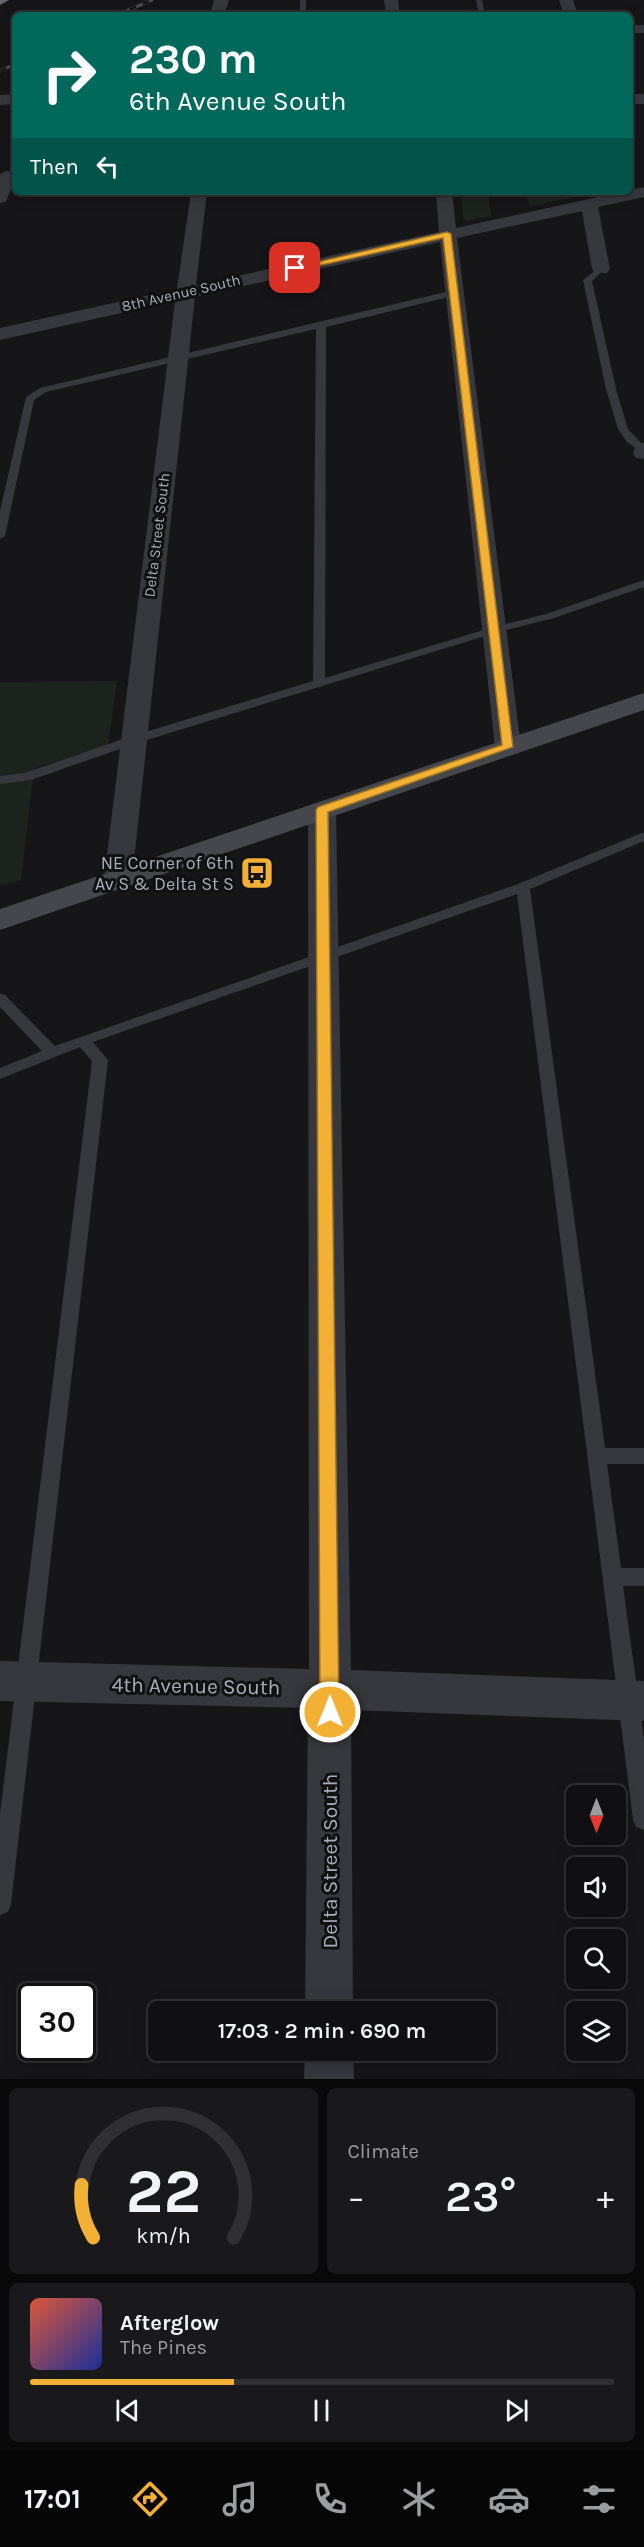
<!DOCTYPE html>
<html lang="en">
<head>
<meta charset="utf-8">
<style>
  body { margin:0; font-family:Karla,sans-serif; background:#19191b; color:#f1f3f6; height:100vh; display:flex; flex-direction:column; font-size:22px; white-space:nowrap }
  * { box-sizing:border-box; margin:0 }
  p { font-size:20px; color:#9c9d9f }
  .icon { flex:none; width:33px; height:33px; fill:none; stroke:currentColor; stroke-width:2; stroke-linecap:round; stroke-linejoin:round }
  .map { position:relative; height:2079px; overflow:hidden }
  .side { display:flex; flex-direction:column; gap:9px; padding:9px; background:#09090a; flex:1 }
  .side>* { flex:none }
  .guide { position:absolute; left:12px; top:12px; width:621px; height:183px; border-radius:9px; box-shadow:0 3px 15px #0003,0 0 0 2px #303032; background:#00695c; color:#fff; overflow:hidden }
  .needle { width:39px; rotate:180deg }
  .buttons { position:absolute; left:566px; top:1785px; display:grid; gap:12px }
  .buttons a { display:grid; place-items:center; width:60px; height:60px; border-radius:9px; background:#101012; box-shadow:0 3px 15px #0003,0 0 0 2px #303032; font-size:30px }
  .speed { position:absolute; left:18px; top:1983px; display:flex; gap:12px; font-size:30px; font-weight:700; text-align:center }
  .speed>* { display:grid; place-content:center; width:78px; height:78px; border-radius:50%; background:#101012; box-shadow:0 3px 15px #0003,0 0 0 2px #303032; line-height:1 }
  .speed .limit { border:3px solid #111; border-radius:9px; background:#fff; color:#111 }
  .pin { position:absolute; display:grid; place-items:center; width:51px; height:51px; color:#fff; margin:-26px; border-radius:12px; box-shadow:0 3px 9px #0006 }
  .me { position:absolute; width:66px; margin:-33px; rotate:0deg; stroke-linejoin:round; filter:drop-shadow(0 0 4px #0008) }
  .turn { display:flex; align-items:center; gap:21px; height:126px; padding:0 18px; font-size:27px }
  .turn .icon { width:78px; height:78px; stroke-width:2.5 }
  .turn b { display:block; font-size:42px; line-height:51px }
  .then { display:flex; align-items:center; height:57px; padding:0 18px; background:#0003; gap:12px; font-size:22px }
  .big { font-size:45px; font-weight:600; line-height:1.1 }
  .side .tile { flex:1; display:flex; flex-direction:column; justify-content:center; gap:9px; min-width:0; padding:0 21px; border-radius:9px; background:#19191b }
  .side .dial { align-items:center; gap:0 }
  .dial svg { height:156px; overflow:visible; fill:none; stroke:#303032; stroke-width:7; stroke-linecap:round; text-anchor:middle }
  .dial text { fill:#f1f3f6; stroke:none }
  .song { display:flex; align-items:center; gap:18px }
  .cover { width:72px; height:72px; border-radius:9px; background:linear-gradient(135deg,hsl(10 70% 55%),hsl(230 70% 35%)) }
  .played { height:6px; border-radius:3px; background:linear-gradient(90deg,#f2b134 35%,#303032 35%) }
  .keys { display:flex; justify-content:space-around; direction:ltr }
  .heat { display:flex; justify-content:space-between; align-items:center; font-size:33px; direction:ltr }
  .side .tiles { flex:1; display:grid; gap:9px; grid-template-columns:1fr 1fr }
  .tile:last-child { grid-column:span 2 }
  .trip { position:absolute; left:148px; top:2001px; width:348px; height:60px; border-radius:9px; background:#101012; box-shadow:0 3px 15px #0003,0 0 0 2px #303032; font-weight:600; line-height:60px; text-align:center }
  .tabs { display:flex; height:96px; justify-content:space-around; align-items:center; background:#060607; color:#9c9d9f }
  .tabs .icon { width:42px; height:42px }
  .tabs .active { color:#f2b134 }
  .tabs b { font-size:27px; color:#f1f3f6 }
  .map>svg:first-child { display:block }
  .green { fill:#1c231d }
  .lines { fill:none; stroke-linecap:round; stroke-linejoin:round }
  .lane { fill:#37383d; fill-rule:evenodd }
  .street { fill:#37383d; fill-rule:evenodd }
  .secondary { fill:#45474d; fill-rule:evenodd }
  .highway { fill:#63666e; fill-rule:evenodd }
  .rail-casing { stroke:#4a4c52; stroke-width:3 }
  .rail { stroke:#111113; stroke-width:2; stroke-dasharray:7; stroke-linecap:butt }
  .route { fill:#f2b134; stroke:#9d7322; stroke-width:1.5 }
  .labels { text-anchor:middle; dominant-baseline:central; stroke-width:6; stroke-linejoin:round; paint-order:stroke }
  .far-street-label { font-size:15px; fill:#a8adb8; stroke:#111113 }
  .poi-label { font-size:18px; fill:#a8adb8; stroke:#111113; text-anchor:end }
  .near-street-label { font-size:21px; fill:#a8adb8; stroke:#111113 }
</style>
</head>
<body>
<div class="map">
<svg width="644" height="2079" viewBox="0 0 644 2079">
  <rect width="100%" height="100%" fill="#161618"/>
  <g class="green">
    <polygon points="461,192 488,192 491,216 466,221 463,219"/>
    <polygon points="526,192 598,192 529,207"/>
    <polygon points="117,681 108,745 34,768 21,880 0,886 0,682"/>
  </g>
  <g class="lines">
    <g class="lane">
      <rect x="300" y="0" width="6" height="15"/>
      <polygon points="476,0 482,0 485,15 479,15"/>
      <polygon points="601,266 605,269 592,281 616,389 628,429 644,446 643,453 627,442 618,429 606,389 583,280"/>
      <polygon points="454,290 457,291 457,295 326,327 325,678 490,628 546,614 644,580 644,587 554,618 498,632 137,743 31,780 0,784 0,776 24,773 129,737 313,681 316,329 46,392 34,400 5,536 0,539 0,511 26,397 40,388"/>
      <polygon points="644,832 644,841 530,889 605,1448 644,1448 644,1464 607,1464 621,1568 644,1568 644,1586 623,1586 644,1740 644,1830 636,1827 633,1820 517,894 93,1042 108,1060 11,1904 8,1912 0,1915 0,1814 92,1061 80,1047 0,1079 0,1068 42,1051 0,1007 0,993 5,995 55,1046 518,884"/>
    </g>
    <g class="street">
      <polygon points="214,0 229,0 224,15 210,15"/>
      <polygon points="384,0 398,0 400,15 386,15"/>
      <polygon points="559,0 573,0 578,15 564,15"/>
      <rect x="630" y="25" width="14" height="8"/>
      <polygon points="15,94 15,104 0,105 0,95"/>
      <rect x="630" y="94" width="14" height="10"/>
      <polygon points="7,171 13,172 15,177 6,202 0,203 0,174"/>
      <polygon points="644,187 644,197 598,207 610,269 607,273 595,273 592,269 582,211 457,238 521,747 517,753 508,755 499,753 495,747 440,242 195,297 132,879 128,885 118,888 108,885 104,879 175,301 0,340 0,328 177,289 191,192 207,192 196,285 439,232 436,192 452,192 456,228 621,192 630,192 630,190"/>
      <polygon points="644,443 644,459 636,458 633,453 636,444"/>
      <polygon points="322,802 332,804 336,810 351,1670 644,1681 644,1721 351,1710 353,2012 305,2012 308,1708 0,1701 0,1661 309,1669 308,810 312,804"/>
      <polygon points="305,2050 353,2050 354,2079 304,2079"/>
    </g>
    <polygon class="secondary" points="644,693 644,710 0,930 0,909"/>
    <polygon class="highway" points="0,0 9,0 0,5"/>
    <g class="rail-casing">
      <g id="rail">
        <polyline points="117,15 152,0"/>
        <polyline points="0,71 15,64"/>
      </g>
    </g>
    <use href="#rail" class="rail"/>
  </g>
  <polygon class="route" points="447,232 451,234 513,747 328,812 339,1712 336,1719 330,1721 323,1719 320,1712 316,810 318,807 502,745 443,238 295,271 291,268"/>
  <defs>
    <g id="bus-square" transform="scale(1.725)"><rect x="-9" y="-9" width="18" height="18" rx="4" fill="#f2b134" stroke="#111113"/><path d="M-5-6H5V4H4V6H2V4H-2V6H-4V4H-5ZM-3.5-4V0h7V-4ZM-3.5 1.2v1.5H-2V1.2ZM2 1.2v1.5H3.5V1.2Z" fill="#111"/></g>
  </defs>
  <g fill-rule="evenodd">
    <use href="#bus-square" x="257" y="873"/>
  </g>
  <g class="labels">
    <g class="far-street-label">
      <text transform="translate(181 293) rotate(-13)">8th Avenue South</text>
      <text transform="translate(157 535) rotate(-83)">Delta Street South</text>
    </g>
    <g class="poi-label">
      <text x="234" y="863">NE Corner of 6th<tspan x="234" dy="21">Av S &amp; Delta St S</tspan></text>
    </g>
    <g class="near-street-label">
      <text transform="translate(196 1686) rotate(1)">4th Avenue South</text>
      <text transform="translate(330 1861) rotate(-90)">Delta Street South</text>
    </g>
  </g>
</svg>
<div class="buttons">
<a><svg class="needle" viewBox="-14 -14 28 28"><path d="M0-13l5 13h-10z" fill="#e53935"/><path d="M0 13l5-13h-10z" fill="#9c9d9f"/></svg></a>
<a><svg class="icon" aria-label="sound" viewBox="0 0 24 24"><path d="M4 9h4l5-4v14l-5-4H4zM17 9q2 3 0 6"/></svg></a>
<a><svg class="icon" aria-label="search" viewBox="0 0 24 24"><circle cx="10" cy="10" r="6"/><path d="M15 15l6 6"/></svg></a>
<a><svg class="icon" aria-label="layers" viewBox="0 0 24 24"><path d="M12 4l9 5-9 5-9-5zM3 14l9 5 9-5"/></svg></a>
</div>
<div class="speed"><div class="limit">30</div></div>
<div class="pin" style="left:295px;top:268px;background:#d93025"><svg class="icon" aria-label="arrive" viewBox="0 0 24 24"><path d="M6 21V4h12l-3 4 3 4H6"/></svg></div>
<svg class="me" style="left:330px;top:1712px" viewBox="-20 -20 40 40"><circle r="17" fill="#f2b134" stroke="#fff" stroke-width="3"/><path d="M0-11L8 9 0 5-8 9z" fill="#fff"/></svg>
<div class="trip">17:03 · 2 min · 690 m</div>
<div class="guide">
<div class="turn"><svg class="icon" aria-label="right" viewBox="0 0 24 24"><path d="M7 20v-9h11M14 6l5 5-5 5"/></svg><div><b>230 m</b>6th Avenue South</div></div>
<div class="then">Then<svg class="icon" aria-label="left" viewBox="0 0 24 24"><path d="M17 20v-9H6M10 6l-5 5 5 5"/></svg></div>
</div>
</div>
<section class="side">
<div class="tiles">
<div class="tile dial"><svg viewBox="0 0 100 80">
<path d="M14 69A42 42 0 1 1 86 69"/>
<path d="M14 69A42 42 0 0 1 8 42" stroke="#f2b134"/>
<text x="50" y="56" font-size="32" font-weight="700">22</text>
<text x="50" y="72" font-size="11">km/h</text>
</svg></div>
<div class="tile"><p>Climate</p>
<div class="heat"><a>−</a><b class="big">23°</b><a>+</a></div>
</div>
<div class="tile">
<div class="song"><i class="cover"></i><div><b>Afterglow</b><p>The Pines</p></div></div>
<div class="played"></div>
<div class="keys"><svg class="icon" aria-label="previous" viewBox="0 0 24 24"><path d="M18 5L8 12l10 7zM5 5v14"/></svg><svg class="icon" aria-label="pause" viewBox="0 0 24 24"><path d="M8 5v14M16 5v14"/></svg><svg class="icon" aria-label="next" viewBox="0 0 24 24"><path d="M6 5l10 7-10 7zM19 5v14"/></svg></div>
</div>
</div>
</section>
<nav class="tabs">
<b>17:01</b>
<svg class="icon active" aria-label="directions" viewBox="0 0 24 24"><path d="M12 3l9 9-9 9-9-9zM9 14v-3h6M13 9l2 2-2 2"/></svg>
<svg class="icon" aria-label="music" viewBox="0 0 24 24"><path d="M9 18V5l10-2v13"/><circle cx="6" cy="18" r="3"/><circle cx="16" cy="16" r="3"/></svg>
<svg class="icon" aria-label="phone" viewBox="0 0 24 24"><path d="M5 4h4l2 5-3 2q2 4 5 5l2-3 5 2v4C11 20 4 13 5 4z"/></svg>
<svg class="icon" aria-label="climate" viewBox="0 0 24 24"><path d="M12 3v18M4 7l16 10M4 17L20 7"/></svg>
<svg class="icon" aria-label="car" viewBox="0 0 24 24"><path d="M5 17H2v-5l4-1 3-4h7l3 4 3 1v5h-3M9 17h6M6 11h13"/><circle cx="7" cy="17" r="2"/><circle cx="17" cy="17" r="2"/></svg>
<svg class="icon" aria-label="filters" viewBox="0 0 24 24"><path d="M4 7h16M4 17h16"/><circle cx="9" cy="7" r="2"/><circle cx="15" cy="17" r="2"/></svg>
</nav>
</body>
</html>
